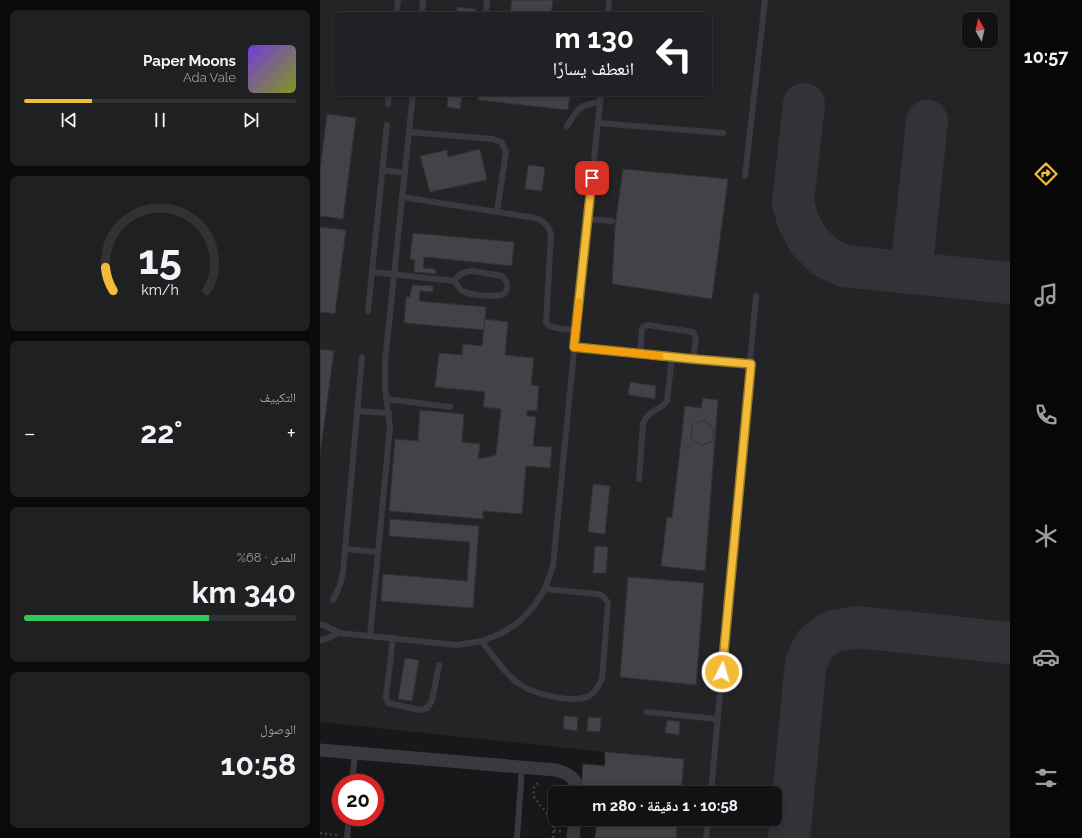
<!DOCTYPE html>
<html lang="ar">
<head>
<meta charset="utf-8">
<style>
  body { margin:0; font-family:Raleway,"Noto Naskh Arabic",sans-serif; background:#1f2022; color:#f1f3f6; direction:rtl; height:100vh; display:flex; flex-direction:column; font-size:15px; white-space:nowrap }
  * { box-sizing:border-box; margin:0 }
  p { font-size:13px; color:#9c9ea0 }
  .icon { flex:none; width:22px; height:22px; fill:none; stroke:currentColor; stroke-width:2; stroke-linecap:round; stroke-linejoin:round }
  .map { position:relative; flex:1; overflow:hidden; direction:ltr }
  .side { display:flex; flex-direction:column; gap:10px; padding:10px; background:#0a0a0b; width:320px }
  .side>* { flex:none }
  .top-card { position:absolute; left:12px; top:12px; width:380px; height:84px; border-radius:8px; box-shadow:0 2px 10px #0003,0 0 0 1px #313234; direction:rtl; background:#202124; color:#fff; overflow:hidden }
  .needle { width:26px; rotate:352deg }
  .buttons { position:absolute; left:642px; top:12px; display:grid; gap:8px }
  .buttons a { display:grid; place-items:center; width:36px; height:36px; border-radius:8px; background:#121214; box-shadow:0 2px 10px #0003,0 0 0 1px #313234; font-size:20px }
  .speed { position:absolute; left:12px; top:774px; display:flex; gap:8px; font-size:20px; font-weight:700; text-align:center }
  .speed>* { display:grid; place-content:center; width:52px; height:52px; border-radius:50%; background:#121214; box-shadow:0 2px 10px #0003,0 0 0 1px #313234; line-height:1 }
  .speed .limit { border:6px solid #d22; background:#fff; color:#111 }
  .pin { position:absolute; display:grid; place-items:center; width:34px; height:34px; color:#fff; margin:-17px; border-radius:8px; box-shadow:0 2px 6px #0006 }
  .me { position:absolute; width:44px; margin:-22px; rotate:5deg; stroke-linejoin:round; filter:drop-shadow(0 0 3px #0008) }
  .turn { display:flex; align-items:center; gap:14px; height:84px; padding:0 12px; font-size:18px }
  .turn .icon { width:52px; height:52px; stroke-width:2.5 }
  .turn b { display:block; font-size:28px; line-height:34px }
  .big { font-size:30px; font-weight:700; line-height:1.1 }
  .side .tile { flex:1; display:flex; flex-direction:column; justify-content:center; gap:6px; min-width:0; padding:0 14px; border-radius:8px; background:#1f2022 }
  .side .dial { align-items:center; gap:0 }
  .dial svg { height:104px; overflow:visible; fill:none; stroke:#313234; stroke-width:7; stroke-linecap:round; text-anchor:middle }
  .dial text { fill:#f1f3f6; stroke:none }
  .song { display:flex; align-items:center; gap:12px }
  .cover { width:48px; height:48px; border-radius:6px; background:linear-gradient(135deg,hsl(260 70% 55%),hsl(70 70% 35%)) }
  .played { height:4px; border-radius:2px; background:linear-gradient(90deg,#f3bb37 25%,#313234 25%) }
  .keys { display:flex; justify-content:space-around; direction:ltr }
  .heat { display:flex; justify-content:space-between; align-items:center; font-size:22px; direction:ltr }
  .charge { height:6px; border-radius:3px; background:linear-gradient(90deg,#34c759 68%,#313234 0) }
  .trip { position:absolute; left:228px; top:786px; width:234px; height:40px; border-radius:8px; background:#121214; box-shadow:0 2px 10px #0003,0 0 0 1px #313234; font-weight:700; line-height:40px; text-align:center; direction:rtl }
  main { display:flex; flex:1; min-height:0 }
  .tabs { display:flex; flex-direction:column; width:72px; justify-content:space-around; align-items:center; background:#070708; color:#9c9ea0 }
  .tabs .icon { width:28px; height:28px }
  .tabs .active { color:#f3bb37 }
  .tabs b { font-size:18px; color:#f1f3f6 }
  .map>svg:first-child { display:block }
  .built { fill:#242427; fill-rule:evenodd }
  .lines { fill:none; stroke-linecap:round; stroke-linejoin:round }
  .taxiway { stroke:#323337; stroke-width:42 }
  .building { fill:#424347; stroke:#323236 }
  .path { stroke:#3f4146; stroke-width:2.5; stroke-dasharray:2 3; stroke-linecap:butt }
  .lane { stroke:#393a3f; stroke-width:6 }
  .street { stroke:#393a3f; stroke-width:13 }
  .route-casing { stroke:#9e7a24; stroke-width:10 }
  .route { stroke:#f3bb37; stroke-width:7 }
  .slow { stroke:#f59e0b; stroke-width:7 }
</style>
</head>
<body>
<main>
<nav class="tabs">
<b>10:57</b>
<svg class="icon active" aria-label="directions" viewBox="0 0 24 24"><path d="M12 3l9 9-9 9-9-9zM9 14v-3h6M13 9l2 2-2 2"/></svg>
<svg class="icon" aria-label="music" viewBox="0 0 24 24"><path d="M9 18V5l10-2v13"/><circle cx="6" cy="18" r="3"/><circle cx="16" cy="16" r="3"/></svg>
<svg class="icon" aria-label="phone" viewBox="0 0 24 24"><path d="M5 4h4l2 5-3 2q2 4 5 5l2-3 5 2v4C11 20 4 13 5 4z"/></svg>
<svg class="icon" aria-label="climate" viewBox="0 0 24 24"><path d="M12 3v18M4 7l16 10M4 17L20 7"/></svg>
<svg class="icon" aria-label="car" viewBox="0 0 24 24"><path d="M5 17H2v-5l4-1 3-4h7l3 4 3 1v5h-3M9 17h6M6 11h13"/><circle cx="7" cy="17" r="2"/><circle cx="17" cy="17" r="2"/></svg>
<svg class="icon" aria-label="filters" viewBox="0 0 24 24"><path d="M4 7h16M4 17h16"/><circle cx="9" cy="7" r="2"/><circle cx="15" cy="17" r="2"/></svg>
</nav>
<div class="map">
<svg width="690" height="838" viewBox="0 0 690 838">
  <rect width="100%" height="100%" fill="#18181a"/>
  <path class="built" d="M0,0H690V838H275L277,819H455V793H261L263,764L285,766V752L0,722ZM15,15H389V93H15ZM649,19H671V41H649Z"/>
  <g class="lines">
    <g class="taxiway">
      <polyline points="484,104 473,202 478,221 488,240 505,257 524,266 690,283"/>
      <polyline points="591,273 607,121"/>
      <polyline points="469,838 486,662 495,644 511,632 538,627 690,643"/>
    </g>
  </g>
  <g class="building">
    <polygon points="192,0 233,0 231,15 190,15"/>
    <polygon points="137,7 156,9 155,15 137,15"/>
    <polygon points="159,93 180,94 180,93 250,93 248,110 158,100"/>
    <polygon points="128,96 142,97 140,109 127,107"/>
    <polygon points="7,114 36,118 23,219 0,216 0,170"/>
    <polygon points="160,149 167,180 110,192 100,156 127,150 128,157"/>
    <polygon points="208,165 225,167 222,191 205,189"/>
    <polygon points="303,169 408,179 392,299 292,284 295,227"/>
    <polygon points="0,227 26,230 15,314 0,312"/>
    <polygon points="93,233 194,242 192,266 104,257 103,268 116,269 115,274 94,272 95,260 90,259"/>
    <polygon points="92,285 113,286 113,292 100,291 99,301 166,307 164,330 84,323 86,297 90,297"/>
    <polygon points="165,319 188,322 185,355 214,358 211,385 219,386 217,411 207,410 207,416 216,417 213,446 232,447 230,468 206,466 202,514 163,511 163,519 69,511 75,439 98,441 100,410 144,414 142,442 160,444 158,459 176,455 181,409 163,407 165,392 115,387 119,353 142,355 143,344 162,346"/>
    <polygon points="0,349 14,351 0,455"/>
    <polygon points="310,382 336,386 335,399 308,395"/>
    <polygon points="383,398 398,400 385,571 341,566 347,517 352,518 365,406 381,408"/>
    <polygon points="384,420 394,429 393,441 381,446 371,438 372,425"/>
    <polygon points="273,484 290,486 285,534 268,532"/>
    <polygon points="70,519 159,526 153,608 61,601 63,574 147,581 150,542 69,536"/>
    <polygon points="275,546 288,547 286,573 273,573"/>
    <polygon points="308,577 384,583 376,685 300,677"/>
    <polygon points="85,658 99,660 92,701 78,699"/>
    <polygon points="244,716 258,717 257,731 243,729"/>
    <polygon points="268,717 281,718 280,732 267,731"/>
    <polygon points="347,720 360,722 359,735 345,733"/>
    <polygon points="285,752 364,759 361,793 261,793 263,764 285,766"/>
    <polygon points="277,819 358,819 356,838 275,838"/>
  </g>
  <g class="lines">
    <g class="path">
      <path d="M218,783C213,786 213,791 214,797L234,823"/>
      <polyline points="20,811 21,798"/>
      <polyline points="234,830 241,831"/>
      <polyline points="0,833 17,835"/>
      <polyline points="233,838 234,823 236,819"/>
    </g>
    <g class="lane">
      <polyline points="76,15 78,0"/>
      <polyline points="102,15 103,0"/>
      <polyline points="166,15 167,0"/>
      <polyline points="288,15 289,0"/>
      <polyline points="68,104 69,93"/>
      <polyline points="278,123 403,133"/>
      <path d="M247,126C258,109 258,105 280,102"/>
      <polyline points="89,132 173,139 181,142 186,151 177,212"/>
      <polyline points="63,170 85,173"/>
      <polyline points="425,176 445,0"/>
      <path d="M82,197L216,218C225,221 229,226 231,235L226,323C233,330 247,329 256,330"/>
      <polyline points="268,219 292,221"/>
      <path d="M52,272L134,281C136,284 139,288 142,291C150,295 176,298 184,294C189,288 188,281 182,276L153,271C144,271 140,274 134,281"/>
      <polyline points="48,311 67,125"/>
      <polyline points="254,347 431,364"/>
      <polyline points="320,354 322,328 323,327 328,325 373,332 376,338 373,359"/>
      <polyline points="66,399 130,407"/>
      <polyline points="38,411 69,413"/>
      <path d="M319,479L323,424C328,409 339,412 347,401L352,357"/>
      <polyline points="25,549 58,552"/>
      <polyline points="13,600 20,585 23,572 42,357"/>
      <polyline points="0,624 6,626 19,633 137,645 162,641 182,633 199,622 214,606 225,589 233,566 256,330 281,93"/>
      <polyline points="50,636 70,427 65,387 65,362 93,93"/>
      <polyline points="73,638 66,697 68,703 99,710 107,708 112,701 119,665"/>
      <polyline points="0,640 6,639 19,633"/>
      <path d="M162,641C173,655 183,672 198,683C212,694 253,704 269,696C276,692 279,685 282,679L288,603C285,598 283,595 277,594L225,589"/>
      <polyline points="327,712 398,719"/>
      <polyline points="32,783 35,753"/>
      <polyline points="391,793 436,296"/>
      <polyline points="27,838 29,817"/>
      <polyline points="197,838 202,768"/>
      <polyline points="386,838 388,819"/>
    </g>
    <g class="street">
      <path d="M0,750L236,770C248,773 258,779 258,793"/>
      <polyline points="253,838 255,819"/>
    </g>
  </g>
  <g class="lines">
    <g class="route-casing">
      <polyline id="route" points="272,178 254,347 373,359 431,364 402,672"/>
    </g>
    <use href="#route" class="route"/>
    <polyline class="slow" points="259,302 254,347 340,356"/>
  </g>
</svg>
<div class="buttons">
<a><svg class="needle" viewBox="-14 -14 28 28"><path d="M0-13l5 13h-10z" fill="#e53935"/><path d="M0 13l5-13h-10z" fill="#9c9ea0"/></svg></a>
</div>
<div class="speed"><div class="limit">20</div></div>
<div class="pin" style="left:272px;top:178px;background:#d93025"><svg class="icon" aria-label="arrive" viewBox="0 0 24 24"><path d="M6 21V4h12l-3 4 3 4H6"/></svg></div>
<svg class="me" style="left:402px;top:672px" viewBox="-20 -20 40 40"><circle r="17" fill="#f3bb37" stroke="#fff" stroke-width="3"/><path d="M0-11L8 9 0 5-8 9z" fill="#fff"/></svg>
<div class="trip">10:58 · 1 دقيقة · 280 m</div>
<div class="top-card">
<div class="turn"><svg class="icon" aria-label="left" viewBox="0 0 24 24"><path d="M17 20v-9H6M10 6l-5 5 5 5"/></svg><div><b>130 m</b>انعطف يسارًا</div></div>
</div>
</div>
<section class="side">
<div class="tile">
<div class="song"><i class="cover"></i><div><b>Paper Moons</b><p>Ada Vale</p></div></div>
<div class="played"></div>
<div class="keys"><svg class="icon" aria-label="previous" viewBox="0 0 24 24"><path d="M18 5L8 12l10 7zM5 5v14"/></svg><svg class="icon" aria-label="pause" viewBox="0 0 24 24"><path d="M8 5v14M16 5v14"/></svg><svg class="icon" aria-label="next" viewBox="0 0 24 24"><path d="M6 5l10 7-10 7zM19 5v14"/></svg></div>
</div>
<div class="tile dial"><svg viewBox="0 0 100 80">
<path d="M14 69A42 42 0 1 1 86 69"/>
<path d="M14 69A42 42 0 0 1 8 51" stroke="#f3bb37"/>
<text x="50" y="56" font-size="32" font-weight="700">15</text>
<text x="50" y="72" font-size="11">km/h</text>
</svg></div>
<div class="tile"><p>التكييف</p>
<div class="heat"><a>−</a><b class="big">22°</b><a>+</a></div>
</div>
<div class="tile"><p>المدى · 68%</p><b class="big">340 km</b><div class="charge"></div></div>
<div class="tile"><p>الوصول</p><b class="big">10:58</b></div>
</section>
</main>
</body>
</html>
